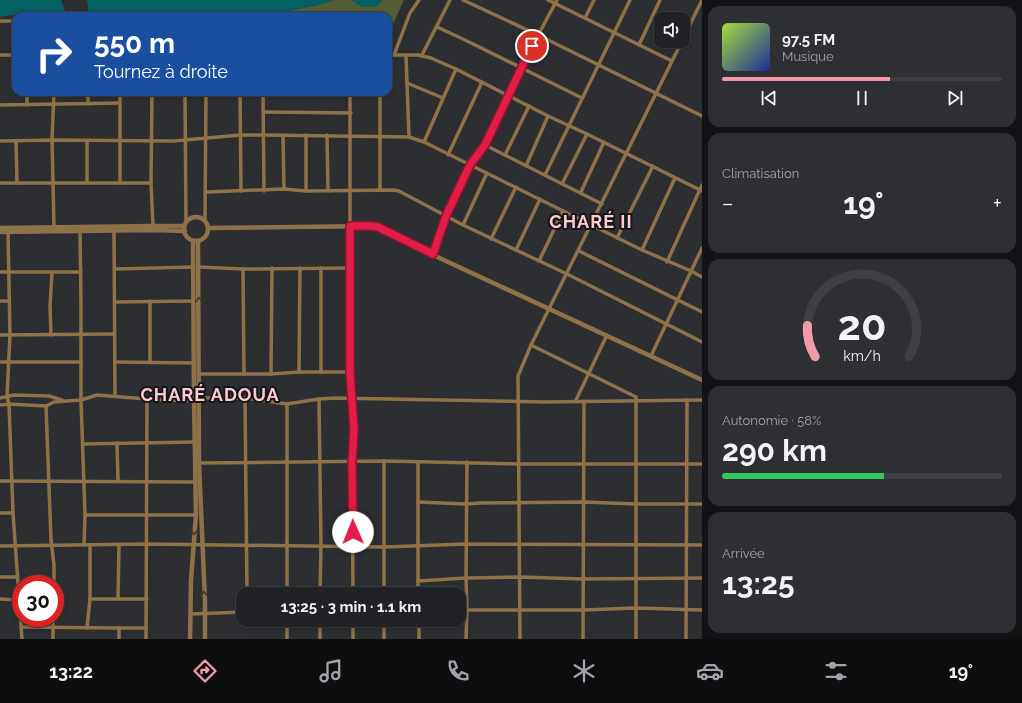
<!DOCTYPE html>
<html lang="fr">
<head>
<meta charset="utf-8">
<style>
  body { margin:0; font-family:Raleway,sans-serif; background:#2d2f32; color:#f1f3f6; height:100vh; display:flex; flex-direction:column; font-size:15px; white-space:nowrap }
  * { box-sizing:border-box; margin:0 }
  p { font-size:13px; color:#a2a4a7 }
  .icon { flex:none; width:22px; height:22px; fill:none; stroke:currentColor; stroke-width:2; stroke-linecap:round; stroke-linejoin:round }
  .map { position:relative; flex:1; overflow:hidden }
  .drawer { display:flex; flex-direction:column; gap:6px; padding:6px; background:#121315; width:320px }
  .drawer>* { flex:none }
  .banner { position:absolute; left:12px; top:12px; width:380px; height:84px; border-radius:12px; box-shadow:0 2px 6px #0003,0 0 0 1px #3e3f43; background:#1a4fa0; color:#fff; overflow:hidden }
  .buttons { position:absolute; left:654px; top:12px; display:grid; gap:8px }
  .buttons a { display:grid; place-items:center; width:36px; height:36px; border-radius:8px; background:#212226; box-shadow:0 2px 6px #0003,0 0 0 1px #3e3f43; font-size:20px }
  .speed { position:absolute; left:12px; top:575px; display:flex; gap:8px; font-size:20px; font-weight:700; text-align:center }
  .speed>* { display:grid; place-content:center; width:52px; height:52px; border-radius:50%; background:#212226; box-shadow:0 2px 6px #0003,0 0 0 1px #3e3f43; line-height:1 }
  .speed .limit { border:6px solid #d22; background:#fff; color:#111 }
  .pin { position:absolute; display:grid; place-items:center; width:34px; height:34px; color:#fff; margin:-17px; border:2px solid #fff; border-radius:50%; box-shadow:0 1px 4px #0007 }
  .me { position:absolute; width:44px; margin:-22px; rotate:359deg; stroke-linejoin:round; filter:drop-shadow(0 0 3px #0008) }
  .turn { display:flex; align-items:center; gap:14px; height:84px; padding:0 16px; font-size:18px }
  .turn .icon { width:52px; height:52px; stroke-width:2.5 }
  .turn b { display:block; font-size:28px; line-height:34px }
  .big { font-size:30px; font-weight:700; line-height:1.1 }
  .drawer .tile { flex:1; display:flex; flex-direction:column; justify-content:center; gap:6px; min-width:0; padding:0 14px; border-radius:12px; background:#2d2f32 }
  .drawer .dial { align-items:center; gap:0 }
  .dial svg { height:104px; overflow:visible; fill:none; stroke:#3e3f43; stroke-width:7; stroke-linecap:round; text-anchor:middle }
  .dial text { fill:#f1f3f6; stroke:none }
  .song { display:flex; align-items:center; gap:12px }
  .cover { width:48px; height:48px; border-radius:6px; background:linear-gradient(135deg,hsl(80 70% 55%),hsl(230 70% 35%)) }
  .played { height:4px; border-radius:2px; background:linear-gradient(90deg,#f39aaa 60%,#3e3f43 60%) }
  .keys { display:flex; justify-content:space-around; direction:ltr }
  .heat { display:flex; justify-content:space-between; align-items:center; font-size:22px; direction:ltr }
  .charge { height:6px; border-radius:3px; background:linear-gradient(90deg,#34c759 58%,#3e3f43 0) }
  .trip { position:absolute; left:236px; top:587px; width:230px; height:40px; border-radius:12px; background:#212226; box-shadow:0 2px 6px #0003,0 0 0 1px #3e3f43; font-weight:700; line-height:40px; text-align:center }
  .tabs { display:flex; height:64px; justify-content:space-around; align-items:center; background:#0d0e0f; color:#a2a4a7 }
  .tabs .icon { width:28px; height:28px }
  .tabs .on { color:#f39aaa }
  .tabs b { font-size:18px; color:#f1f3f6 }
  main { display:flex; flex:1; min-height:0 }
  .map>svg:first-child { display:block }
  .green { fill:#545d35 }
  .water { fill:#036163 }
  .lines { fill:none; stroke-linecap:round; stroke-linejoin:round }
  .minor { stroke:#8f7248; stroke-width:3.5 }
  .tertiary { stroke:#8f7248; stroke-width:4.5 }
  .oneway { stroke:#403629 }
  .route-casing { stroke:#92132f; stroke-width:10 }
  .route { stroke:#e11d48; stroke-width:7 }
  .labels { text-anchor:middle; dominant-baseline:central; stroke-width:4; stroke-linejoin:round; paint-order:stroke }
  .district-label { font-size:18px; font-weight:bold; letter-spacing:1px; fill:#fecad2; stroke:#151618 }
</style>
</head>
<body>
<main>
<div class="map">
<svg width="702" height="639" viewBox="0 0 702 639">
  <rect width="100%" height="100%" fill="#2c2e32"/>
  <polygon class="green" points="334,0 351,0 363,7 377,6 382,0 404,0 392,27 388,27 388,16 261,16 318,5"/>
  <g class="water">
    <polygon points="0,0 61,0 67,16 51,16 23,13 0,17"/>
    <polygon points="87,0 334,0 318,5 261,16 89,16"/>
    <polygon points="351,0 382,0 377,6 363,7"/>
  </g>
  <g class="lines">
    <g class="minor">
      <polyline points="463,0 538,35 702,116"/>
      <polyline points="548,0 672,61"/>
      <polyline points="585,18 594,0"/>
      <polyline points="0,21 16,21"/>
      <polyline points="437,27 463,39 582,98"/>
      <polyline points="683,39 702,0"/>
      <polyline points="639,45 660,0"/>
      <polyline points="0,55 16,55"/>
      <polyline points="388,55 418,55 431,58 456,69 548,116 587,134 702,191"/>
      <polyline points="394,55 410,13 419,0"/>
      <polyline points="422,55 450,0"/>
      <polyline points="406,56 409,137"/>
      <polyline points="407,83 443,98"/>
      <polyline points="27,92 27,105"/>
      <polyline points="54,92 52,140 54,227"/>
      <polyline points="88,92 88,104"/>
      <polyline points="120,92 120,183"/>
      <polyline points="152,92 151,183 153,226"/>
      <polyline points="185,92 186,222"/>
      <polyline points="240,92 241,191"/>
      <polyline points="263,92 264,191"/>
      <polyline points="350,92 350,372 354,430 352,462 353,594"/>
      <polyline points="380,92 380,190"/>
      <polyline points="0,105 119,103"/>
      <polyline points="264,112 351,113"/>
      <polyline points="283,135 284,189"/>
      <polyline points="306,135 306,191"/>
      <polyline points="327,135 328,191"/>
      <polyline points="0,141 52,140 174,141 240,135 264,135 409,137 424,142 642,250 691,271 702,277"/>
      <polyline points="16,141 17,183"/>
      <polyline points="87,141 87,182"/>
      <polyline points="424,142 456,69"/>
      <polyline points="485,145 602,204"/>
      <polyline points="448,155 482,82"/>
      <polyline points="505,155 529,106"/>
      <polyline points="526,166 548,116"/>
      <polyline points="545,175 630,0"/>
      <polyline points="0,183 151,183"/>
      <polyline points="562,184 587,134"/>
      <polyline points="206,192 284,189 306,191 394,190 399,191 463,225 567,274 702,342"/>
      <polyline points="581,192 604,142"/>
      <polyline points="205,221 206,92"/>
      <polyline points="463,225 487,173"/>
      <polyline points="80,231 81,304 81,400 85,515 84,545"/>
      <polyline points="114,231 115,396"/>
      <polyline points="8,232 10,335 7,397 9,404 13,513 22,639"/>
      <polyline points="617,238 653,166"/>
      <polyline points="491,239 516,187"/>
      <polyline points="516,250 540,199"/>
      <polyline points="642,250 675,178"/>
      <polyline points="579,251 702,312"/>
      <polyline points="433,255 446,216 470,165 485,145 521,67 557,0"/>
      <polyline points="539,261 563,211"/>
      <polyline points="667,262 702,185"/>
      <polyline points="199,267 243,269 351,268"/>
      <polyline points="321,268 321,372"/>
      <polyline points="115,269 194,267"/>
      <polyline points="243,269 244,374"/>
      <polyline points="0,272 81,272"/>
      <polyline points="0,301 9,301"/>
      <polyline points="150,301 150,362"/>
      <polyline points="115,302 193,301"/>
      <polyline points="0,335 114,334"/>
      <polyline points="51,335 50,306 52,273"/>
      <polyline points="531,345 636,397 636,639"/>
      <polyline points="651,356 702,248"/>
      <polyline points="0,362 81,362"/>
      <polyline points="115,362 194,363"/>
      <polyline points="299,372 300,268"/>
      <polyline points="199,374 271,374 299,372 350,372"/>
      <polyline points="271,374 272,268"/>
      <polyline points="0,398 14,395 49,396 62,400"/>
      <polyline points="245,398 247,594"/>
      <polyline points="319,399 321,546 320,594"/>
      <polyline points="576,400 607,335"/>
      <polyline points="287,404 287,594"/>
      <polyline points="0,405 9,404 46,406 54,402 81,400 97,395 147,399 194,401 199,398 245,398 287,404 319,399 335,398 544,402 702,400"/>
      <polyline points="46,406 51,540 54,565 54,584"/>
      <polyline points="117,443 118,481"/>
      <polyline points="83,444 195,442"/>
      <polyline points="384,461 384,594"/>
      <polyline points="418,462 418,594"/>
      <polyline points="199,463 384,461 519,464 702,464"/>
      <polyline points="0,481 195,482"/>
      <polyline points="418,502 467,504 479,503 583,502 637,504 702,504"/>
      <polyline points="0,513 13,513"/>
      <polyline points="85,515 196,515"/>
      <polyline points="0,546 147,544 384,547 466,544 702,545"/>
      <polyline points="0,577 17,577"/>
      <polyline points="418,581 466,578 519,577 584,579 702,578"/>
      <polyline points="118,598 119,545"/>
      <polyline points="0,599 19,600"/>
      <polyline points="90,599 147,599"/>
      <polyline points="459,610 584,610 636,608 702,610"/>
      <polyline points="191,614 243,612"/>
      <polyline points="53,618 53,639"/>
      <polyline points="287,620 287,639"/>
      <polyline points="320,620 320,639"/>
      <polyline points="353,620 353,639"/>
      <polyline points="419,620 419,639"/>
      <polyline points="21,627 119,628 119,639"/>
      <polyline points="87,628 90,599 90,545"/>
      <polyline points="119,628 146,628"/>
      <polyline points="146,639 147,399"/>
      <polyline points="384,639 384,620"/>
      <polyline points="466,639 467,610 466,578 467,462"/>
      <polyline points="520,639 518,376 531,345 682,41"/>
      <polyline points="583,639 584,401"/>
      <polyline points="686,639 687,400"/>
    </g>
    <g class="tertiary">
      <circle cx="196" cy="229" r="12"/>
      <polyline points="0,228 153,226 184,226"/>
      <polyline points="208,228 372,226 378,227 433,255 702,380"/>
      <polyline points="0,232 153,230 185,231"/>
      <polyline points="198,241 199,463 205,601 205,639"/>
      <polyline points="190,639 191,580 196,515 194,401 193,241"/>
    </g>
  </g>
  <defs><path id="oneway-chevron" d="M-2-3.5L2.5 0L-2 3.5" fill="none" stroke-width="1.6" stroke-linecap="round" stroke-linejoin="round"/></defs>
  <g class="oneway">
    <use href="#oneway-chevron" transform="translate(199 300) rotate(-90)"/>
    <use href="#oneway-chevron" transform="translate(194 532) rotate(94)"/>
    <use href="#oneway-chevron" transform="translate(204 594) rotate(-94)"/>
  </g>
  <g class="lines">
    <g class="route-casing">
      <polyline id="route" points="353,532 352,462 354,430 350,372 350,226 372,226 378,227 433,254 446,216 470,165 485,145 532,46"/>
    </g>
    <use href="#route" class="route"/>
  </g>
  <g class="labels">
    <g class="district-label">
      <text x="591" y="221">CHARÉ II</text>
      <text x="210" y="394">CHARÉ ADOUA</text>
    </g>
  </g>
</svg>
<div class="buttons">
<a><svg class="icon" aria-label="sound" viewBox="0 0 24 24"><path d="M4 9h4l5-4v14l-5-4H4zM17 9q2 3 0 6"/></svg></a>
</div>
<div class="speed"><div class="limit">30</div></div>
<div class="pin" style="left:532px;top:46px;background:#d93025"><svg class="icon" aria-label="arrive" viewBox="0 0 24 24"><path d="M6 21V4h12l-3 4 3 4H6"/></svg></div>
<svg class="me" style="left:353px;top:532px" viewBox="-20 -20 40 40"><circle r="19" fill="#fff"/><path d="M0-13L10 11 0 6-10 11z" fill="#e11d48"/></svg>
<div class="trip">13:25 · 3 min · 1.1 km</div>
<div class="banner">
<div class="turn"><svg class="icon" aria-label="right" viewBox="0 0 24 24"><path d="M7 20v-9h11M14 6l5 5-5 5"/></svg><div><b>550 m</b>Tournez à droite</div></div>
</div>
</div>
<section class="drawer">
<div class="tile">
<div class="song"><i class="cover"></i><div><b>97.5 FM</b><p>Musique</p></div></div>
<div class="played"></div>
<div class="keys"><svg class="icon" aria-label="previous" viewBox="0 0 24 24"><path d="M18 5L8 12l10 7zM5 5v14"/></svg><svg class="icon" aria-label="pause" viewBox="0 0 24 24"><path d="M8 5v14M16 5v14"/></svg><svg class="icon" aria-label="next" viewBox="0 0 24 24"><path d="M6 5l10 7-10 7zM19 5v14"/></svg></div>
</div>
<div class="tile"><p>Climatisation</p>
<div class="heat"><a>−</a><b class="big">19°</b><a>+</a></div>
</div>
<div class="tile dial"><svg viewBox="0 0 100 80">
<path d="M14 69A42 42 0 1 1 86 69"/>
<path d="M14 69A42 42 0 0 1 8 45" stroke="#f39aaa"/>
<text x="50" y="56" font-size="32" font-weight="700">20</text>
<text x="50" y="72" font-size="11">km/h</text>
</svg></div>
<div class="tile"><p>Autonomie · 58%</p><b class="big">290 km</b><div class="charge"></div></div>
<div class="tile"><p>Arrivée</p><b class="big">13:25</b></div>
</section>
</main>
<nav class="tabs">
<b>13:22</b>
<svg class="icon on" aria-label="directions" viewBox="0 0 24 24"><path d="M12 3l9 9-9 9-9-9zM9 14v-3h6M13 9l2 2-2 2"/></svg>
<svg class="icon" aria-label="music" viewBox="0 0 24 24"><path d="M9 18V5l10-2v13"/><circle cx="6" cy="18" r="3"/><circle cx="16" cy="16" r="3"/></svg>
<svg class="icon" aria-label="phone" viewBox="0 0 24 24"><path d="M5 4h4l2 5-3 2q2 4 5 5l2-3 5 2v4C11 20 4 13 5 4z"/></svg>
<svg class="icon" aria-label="climate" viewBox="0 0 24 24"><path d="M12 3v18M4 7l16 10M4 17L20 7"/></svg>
<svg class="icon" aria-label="car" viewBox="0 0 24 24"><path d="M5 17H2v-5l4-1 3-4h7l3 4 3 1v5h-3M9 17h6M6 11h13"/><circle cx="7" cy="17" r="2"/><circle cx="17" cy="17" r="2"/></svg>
<svg class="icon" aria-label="filters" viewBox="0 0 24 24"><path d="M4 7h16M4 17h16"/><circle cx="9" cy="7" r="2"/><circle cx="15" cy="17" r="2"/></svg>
<b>19°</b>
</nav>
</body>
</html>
